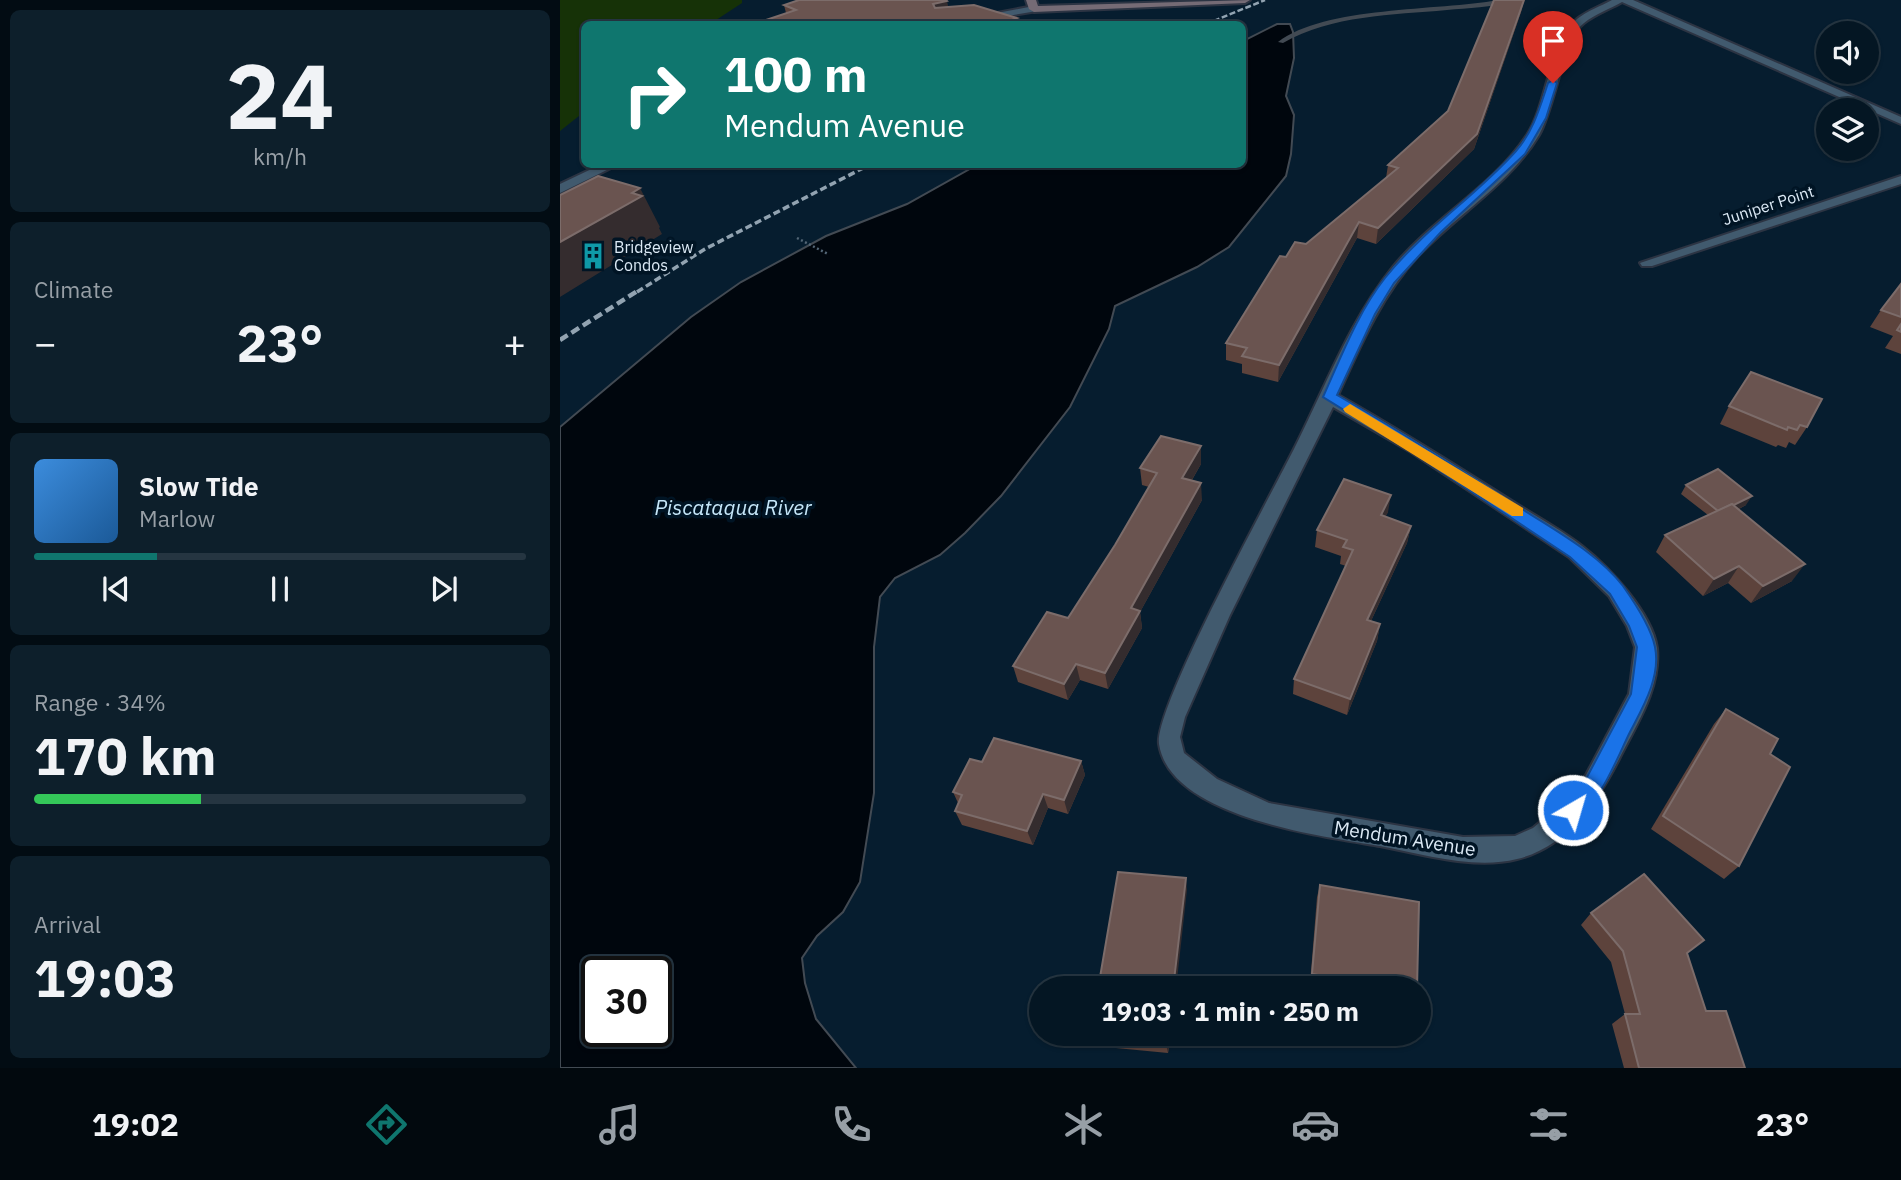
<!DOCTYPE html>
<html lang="en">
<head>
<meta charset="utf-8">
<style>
  body { margin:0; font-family:"IBM Plex Sans",sans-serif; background:#0d1f2b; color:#f1f3f6; height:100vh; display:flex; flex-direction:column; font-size:26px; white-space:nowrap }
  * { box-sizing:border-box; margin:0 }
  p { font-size:23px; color:#979fa6 }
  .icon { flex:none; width:38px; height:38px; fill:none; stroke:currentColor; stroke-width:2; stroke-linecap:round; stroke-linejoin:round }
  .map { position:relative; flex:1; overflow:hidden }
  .drawer { display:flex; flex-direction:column; gap:10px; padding:10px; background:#020c13; width:560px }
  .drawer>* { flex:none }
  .guide { position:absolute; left:21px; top:21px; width:665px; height:147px; border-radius:10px; box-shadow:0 2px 5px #0004,0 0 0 2px #253541; background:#0f766e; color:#fff; overflow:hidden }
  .tools { position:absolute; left:1256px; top:21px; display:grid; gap:14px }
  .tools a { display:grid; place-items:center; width:63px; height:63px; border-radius:50%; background:#041623; box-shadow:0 2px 5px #0004,0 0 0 2px #253541; font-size:35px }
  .speed { position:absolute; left:21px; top:956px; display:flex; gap:14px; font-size:35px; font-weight:700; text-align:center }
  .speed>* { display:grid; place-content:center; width:91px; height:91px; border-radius:50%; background:#041623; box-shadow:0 2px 5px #0004,0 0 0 2px #253541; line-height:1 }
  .speed .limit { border:4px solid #111; border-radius:10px; background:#fff; color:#111 }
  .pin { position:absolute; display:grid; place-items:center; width:60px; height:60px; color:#fff; margin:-72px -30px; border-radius:50% 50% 50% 0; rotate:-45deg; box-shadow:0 0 7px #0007 }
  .pin .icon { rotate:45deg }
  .me { position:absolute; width:77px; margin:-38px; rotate:38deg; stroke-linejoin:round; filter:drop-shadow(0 0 5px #0008) }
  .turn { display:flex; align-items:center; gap:24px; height:147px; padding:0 28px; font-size:32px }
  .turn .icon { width:91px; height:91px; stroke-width:2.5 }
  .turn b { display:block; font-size:49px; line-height:60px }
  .big { font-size:52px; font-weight:700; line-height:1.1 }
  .drawer .tile { flex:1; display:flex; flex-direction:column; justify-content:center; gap:10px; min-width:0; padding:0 24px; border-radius:10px; background:#0d1f2b }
  .drawer .dial { align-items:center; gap:0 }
  .dial b { font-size:91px; line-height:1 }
  .song { display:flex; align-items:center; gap:21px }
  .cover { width:84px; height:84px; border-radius:10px; background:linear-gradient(135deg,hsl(210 70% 55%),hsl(210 70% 35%)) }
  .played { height:7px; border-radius:4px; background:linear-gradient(90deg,#0f766e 25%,#253541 25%) }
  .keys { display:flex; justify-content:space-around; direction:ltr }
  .heat { display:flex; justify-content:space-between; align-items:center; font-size:38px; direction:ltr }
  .charge { height:10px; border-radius:5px; background:linear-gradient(90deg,#34c759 34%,#253541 0) }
  .trip { position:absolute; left:469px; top:976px; width:402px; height:70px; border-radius:35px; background:#041623; box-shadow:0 2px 5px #0004,0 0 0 2px #253541; font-weight:700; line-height:70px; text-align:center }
  .menu { display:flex; height:112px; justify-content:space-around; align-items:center; background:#02090e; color:#979fa6 }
  .menu .icon { width:49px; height:49px }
  .menu .active { color:#0f766e }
  .menu b { font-size:32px; color:#f1f3f6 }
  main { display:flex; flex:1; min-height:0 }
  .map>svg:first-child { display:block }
  .green { fill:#163207 }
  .water { fill:#00060d; stroke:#424a53; stroke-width:2; fill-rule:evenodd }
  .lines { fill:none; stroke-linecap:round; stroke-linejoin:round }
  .stream { fill:#424a53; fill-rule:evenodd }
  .minor-casing { stroke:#2c3443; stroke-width:4 }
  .tertiary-casing { stroke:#2c3443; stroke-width:4 }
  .secondary-casing { stroke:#2c3443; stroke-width:4 }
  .path { stroke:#536676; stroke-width:2.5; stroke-dasharray:2 2.5; stroke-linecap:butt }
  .minor { fill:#415a6e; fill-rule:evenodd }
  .tertiary { fill:#415a6e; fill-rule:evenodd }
  .secondary { fill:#756b75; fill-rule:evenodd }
  .rail-far2 { stroke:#92a3b1; stroke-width:2.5; stroke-dasharray:6 2.5; stroke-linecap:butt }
  .rail-far1 { stroke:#92a3b1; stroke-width:3.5; stroke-dasharray:7 3.5; stroke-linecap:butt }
  .rail { stroke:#92a3b1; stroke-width:4.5; stroke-dasharray:9 4.5; stroke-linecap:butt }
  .wall { fill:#5d433c }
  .shaded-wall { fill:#342c2e }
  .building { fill:#6a5450; stroke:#7c6c6a; stroke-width:2 }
  .route { fill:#1a73e8; stroke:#114b97; stroke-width:2 }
  .slow { fill:#f59e0b }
  .labels { text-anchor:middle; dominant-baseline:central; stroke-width:7; stroke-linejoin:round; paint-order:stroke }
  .far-street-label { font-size:16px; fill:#dbe9f5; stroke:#001424 }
  .far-poi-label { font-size:16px; fill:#dbe9f5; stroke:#001424; text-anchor:start }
  .street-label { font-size:19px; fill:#dbe9f5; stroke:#001424 }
  .water-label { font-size:21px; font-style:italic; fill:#c6e7f9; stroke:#001424 }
</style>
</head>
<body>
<main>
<section class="drawer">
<div class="tile dial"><b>24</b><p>km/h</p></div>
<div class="tile"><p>Climate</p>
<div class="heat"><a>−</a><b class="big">23°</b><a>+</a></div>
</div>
<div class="tile">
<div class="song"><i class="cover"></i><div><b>Slow Tide</b><p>Marlow</p></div></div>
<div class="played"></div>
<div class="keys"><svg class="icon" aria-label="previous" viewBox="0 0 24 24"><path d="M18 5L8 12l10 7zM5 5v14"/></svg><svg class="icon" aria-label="pause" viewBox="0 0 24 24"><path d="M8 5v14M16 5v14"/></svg><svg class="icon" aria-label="next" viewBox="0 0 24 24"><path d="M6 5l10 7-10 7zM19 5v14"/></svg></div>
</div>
<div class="tile"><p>Range · 34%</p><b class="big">170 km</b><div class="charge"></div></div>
<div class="tile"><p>Arrival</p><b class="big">19:03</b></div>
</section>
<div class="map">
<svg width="1341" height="1068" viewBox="0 0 1341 1068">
  <rect width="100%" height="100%" fill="#061d2f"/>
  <polygon class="green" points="0,0 182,0 182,3 150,24 24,24 24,112 0,131"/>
  <path class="water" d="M717,24H730L733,32L734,58L726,96L734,115L731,154L726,176L669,247L637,267L555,306L549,329L510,407L441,496L405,533L380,555L335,578L320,597L314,647V793L300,882L283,912L257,936L242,958L245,983L256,1019L296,1068H0V427L131,317L181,282L266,236L347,204L417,165L682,164L683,41ZM37,971H96V1031H37Z"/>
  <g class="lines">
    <path class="stream" d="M938,0H951C933,8 907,8 887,10C832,15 772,15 723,43L718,42C765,6 878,11 938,0Z"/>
    <g class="minor-casing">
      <g id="minor">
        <path d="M1052,0H1073L1341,117V124L1062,2C1050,9 1035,14 1024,23C1003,39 995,107 979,135C949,185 896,215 858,256C821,296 800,346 778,395C838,429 897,466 955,503C977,517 1001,530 1022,546C1049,567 1092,613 1097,648C1101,688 1076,725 1059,759C1037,802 1007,847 957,859C914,870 863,854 820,846C761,836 610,817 599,744C594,708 711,495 734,449C765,388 790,320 833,267C873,218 932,188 967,135C988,103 989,41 1017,19C1027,11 1041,6 1052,0ZM773,407L851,452L1009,557L1049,596L1067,626L1075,647L1069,694L1026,775L1004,802L973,828L955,836L903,837L709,803L657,779L624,753L620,737L625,717L670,615Z"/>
        <polygon points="1341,176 1341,184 1092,266 1082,266 1080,263"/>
      </g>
    </g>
    <g class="tertiary-casing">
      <g id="tertiary">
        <polygon points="474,6 477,11 399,24 379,24"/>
        <polygon points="42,164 59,164 0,193 0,184"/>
      </g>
    </g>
    <g class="secondary-casing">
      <polygon id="secondary" points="466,0 476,0 478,6 690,0 685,3 474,12 469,9"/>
    </g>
    <polyline class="path" points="237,238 268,254"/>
    <use href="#minor" class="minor"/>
    <use href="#tertiary" class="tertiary"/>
    <use href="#secondary" class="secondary"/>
    <polyline class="rail-far2" points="646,24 705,0"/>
    <polyline class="rail-far1" points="77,292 145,249 311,164"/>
    <polyline class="rail" points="0,340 79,290"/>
  </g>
  <g class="wall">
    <polygon points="964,0 961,12 914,149 816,244 797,238 718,382 682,373 682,364 666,360 666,343 726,257 746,244 826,178 828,165 888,111"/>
    <polygon points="224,5 389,7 457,18 226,13"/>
    <polygon points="1341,284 1341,354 1325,348 1333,336 1310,327 1321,310"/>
    <polygon points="1191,372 1247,427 1235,445 1229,442 1226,448 1218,445 1216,447 1160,424 1169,406"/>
    <polygon points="641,464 632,480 642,500 580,612 582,628 548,689 520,680 508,700 458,682 453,666 508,618 555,545 589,487 582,485 580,468"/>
    <polygon points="1126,485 1186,505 1179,509 1232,581 1191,603 1168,583 1143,596 1096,552 1105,535 1148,515 1121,494"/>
    <polygon points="828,512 825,517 851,526 847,543 811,621 820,624 817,641 787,715 733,694 734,679 786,566 780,564 781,556 755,547 757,530"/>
    <polygon points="1166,709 1210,754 1179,866 1164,879 1091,829 1154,724"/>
    <polygon points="521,761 525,775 508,814 488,808 473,845 402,825 395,811 398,803 393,792 422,762"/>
    <polygon points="760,885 857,989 776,989 750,984 757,897"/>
    <polygon points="1031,913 1127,953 1146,1011 1185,1068 1064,1068 1052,1024 1065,1014 1051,962 1021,925"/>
    <polygon points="531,1034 611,1034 608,1053 535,1046 530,1037"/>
  </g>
  <g class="shaded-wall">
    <polygon points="964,0 961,12 914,149 816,244 818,228"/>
    <polygon points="387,1 391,19 377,22 373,4"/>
    <polygon points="457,18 458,24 441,24"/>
    <polygon points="80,188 100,227 99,228 102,234 0,297 0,242"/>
    <polygon points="799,222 797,238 718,382 719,365"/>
    <polygon points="641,446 641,464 623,495 622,478"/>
    <polygon points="641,483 642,500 580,612 582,628 548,689 545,673 571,608"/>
    <polygon points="831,495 828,512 817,533 821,515"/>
    <polygon points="1192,496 1186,505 1155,521 1160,512"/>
    <polygon points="851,526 847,543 804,636 807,620"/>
    <polygon points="1245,564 1232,581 1191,603 1203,586"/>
    <polygon points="1179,566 1168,583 1143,596 1154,579"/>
    <polygon points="820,624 817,641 787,715 790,699"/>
    <polygon points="516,664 520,680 508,700 504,684"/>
    <polygon points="521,761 525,775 508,814 504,800"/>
    <polygon points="483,794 488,808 473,845 467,831"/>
    <polygon points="626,878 627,890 616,989 613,989"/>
    <polygon points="608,1034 611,1034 608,1053 606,1044"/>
  </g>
  <g class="building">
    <polygon points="239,0 386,0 387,1 373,4 375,8 414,5 457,18 441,24 194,24 236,10 224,5"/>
    <polygon points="934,0 964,0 917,134 818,228 799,222 719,365 682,356 687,348 666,343 720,256 726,257 735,242 746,244 838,168 828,165 888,111"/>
    <polygon points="38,176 80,188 72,193 82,196 0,242 0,195"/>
    <polygon points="1341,284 1341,317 1321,310"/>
    <polygon points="1341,324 1341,332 1337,330"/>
    <polygon points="1191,372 1262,399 1247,427 1240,425 1237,430 1228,427 1227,430 1169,406"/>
    <polygon points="601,436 641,446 622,478 641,483 571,608 580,611 545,673 516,664 504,684 453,666 487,612 508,618 555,545 597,473 580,468"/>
    <polygon points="1158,469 1192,496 1174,505 1172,504 1158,511 1126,485"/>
    <polygon points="784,479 831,495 821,515 851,526 807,620 820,624 790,699 734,679 793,550 783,547 787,540 757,530"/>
    <polygon points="1172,504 1245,564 1203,586 1179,566 1154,579 1105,535"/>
    <polygon points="1166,709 1218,739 1210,754 1230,767 1179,866 1103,816"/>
    <polygon points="434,738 521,761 504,800 483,794 467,831 395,811 402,795 393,792 410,759 422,762"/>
    <polygon points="558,872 626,878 613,989 538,989"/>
    <polygon points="1084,874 1144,940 1127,953 1146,1011 1166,1011 1185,1068 1079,1068 1065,1014 1080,1014 1063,951 1031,913"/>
    <polygon points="760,885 859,902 857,989 844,989 752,974"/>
    <polygon points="531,1034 608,1034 606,1044 530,1037"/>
  </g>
  <path class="route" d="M993,80L997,83L986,118L965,154L881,232L834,283L815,314L777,395C840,431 901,470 962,509C996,531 1037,553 1063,586C1075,603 1091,627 1095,647C1101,677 1083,707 1070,732C1058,756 1038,809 1013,819L1006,817L1003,810L1027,777L1071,694L1077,647L1069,626L1050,594L1010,557L852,452L763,397C781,357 798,312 825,278C863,230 916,196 956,151C973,132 980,107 988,83Z"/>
  <polygon class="slow" points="790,404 963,508 963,516 952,516 785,412 783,409"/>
  <defs>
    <g id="building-bare" transform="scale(2.1)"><path d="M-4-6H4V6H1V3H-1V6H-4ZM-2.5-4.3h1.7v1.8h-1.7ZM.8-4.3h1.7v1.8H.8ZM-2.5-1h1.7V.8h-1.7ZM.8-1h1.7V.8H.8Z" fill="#0f9aa8" stroke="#001424" stroke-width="2.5" paint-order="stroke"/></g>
  </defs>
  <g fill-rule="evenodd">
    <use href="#building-bare" x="33" y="256"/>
  </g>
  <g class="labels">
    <g class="far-street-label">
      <text transform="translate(1208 205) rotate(-18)">Juniper Point</text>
    </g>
    <g class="far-poi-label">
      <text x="54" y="247">Bridgeview<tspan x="54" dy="18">Condos</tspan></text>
    </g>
    <g class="street-label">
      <text transform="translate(845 838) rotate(9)">Mendum Avenue</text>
    </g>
    <g class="water-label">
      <text x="173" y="507">Piscataqua River</text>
    </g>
  </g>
</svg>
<div class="tools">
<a><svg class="icon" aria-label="sound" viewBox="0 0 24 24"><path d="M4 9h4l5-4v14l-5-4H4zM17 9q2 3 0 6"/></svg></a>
<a><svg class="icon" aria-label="layers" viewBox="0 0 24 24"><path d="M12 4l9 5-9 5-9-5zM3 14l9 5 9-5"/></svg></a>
</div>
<div class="speed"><div class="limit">30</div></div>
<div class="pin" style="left:993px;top:83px;background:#d93025"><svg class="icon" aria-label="arrive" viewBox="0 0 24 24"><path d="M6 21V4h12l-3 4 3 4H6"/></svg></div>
<svg class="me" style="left:1013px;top:810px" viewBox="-20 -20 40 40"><circle r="17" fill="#1a73e8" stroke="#fff" stroke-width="3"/><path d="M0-11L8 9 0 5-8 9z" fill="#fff"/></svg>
<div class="trip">19:03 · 1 min · 250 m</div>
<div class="guide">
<div class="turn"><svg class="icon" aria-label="right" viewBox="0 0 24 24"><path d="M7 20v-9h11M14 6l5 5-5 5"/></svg><div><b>100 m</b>Mendum Avenue</div></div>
</div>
</div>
</main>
<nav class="menu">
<b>19:02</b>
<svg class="icon active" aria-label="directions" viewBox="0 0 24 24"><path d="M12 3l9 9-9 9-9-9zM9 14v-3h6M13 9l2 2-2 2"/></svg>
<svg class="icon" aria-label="music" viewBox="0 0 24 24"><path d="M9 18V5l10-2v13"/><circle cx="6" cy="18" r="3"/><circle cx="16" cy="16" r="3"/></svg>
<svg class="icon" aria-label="phone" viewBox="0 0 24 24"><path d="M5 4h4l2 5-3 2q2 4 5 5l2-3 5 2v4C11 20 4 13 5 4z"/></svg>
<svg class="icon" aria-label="climate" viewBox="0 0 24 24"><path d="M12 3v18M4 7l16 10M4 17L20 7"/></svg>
<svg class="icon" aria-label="car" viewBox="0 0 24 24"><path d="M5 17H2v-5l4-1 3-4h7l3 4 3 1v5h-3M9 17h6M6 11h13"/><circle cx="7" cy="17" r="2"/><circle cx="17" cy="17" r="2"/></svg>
<svg class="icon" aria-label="filters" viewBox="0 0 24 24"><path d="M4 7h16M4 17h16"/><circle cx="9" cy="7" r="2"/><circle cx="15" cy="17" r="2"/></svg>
<b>23°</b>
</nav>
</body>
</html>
